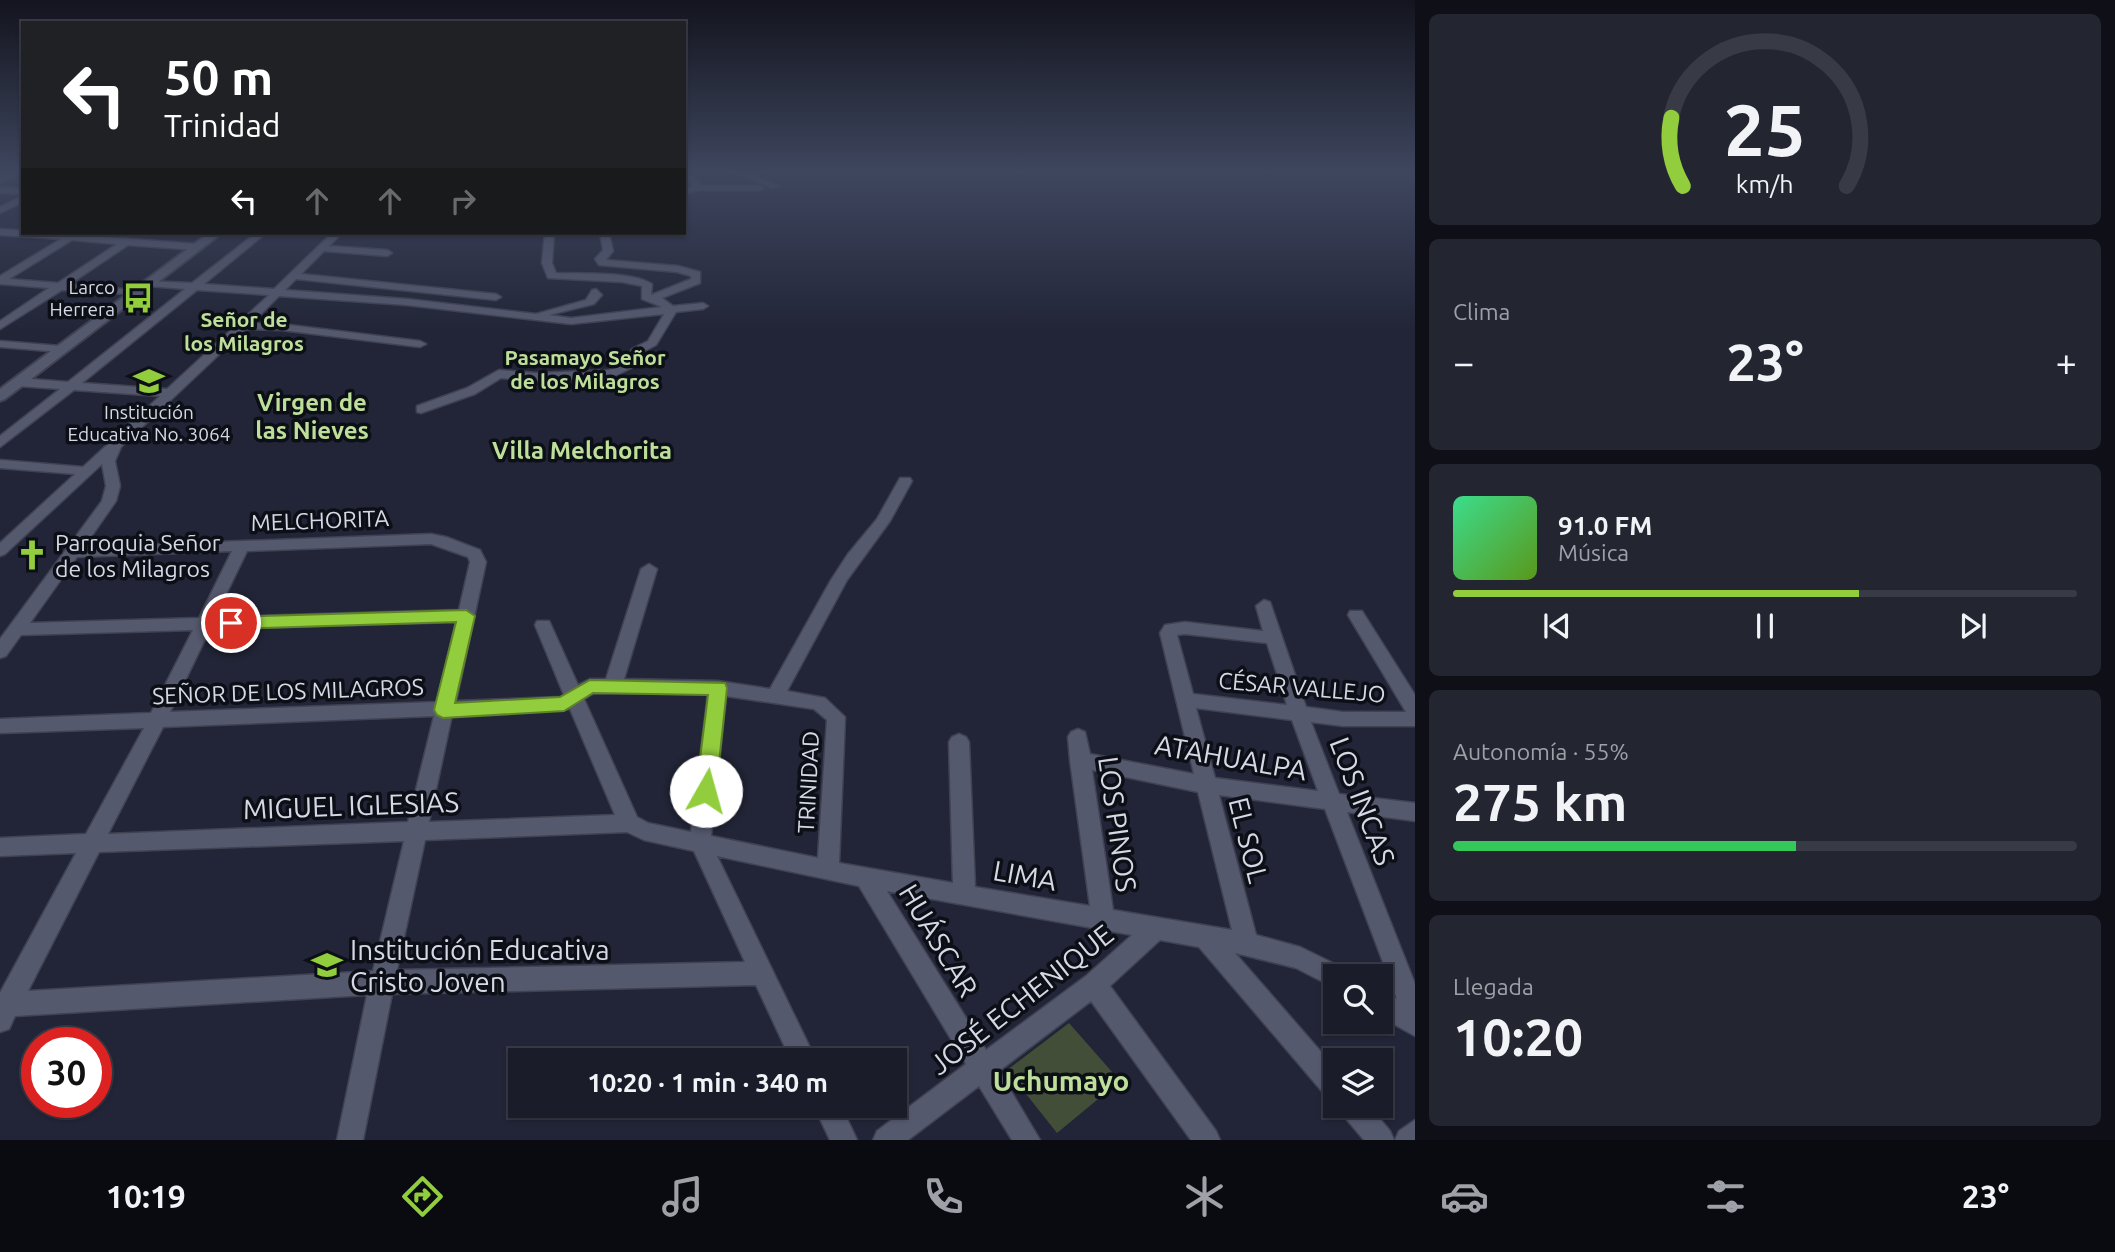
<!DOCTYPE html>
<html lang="es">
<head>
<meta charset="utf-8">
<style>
  body { margin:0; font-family:Ubuntu,sans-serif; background:#232531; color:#f1f3f6; height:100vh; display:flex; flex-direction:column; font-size:26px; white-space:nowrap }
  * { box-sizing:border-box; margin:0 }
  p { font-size:23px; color:#9fa1a8 }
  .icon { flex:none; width:38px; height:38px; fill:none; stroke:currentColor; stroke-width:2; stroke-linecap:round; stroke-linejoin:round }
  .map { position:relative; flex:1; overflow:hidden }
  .side { display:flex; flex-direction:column; gap:14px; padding:14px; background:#0e0f17; width:700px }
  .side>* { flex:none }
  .top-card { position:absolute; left:21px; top:21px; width:665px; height:214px; border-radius:0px; box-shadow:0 2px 5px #0004,0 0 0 2px #383a46; background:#202124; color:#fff; overflow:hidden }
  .buttons { position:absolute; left:1323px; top:964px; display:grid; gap:14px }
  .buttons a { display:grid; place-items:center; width:70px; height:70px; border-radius:0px; background:#1a1c29; box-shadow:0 2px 5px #0004,0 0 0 2px #383a46; font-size:35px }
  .speed { position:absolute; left:21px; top:1027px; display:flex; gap:14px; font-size:35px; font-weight:700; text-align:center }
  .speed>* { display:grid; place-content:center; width:91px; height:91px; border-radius:50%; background:#1a1c29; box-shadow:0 2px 5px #0004,0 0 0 2px #383a46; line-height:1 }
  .speed .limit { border:10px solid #d22; background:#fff; color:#111 }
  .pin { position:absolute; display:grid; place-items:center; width:60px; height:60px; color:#fff; margin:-30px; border:4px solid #fff; border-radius:50%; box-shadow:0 2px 7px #0007 }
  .me { position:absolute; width:77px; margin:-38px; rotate:7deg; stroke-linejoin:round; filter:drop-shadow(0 0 5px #0008) }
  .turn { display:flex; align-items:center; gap:24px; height:147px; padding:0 28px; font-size:32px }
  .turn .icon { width:91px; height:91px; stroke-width:2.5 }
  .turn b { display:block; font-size:49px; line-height:60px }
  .lanes { display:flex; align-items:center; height:66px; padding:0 28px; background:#0003; justify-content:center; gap:35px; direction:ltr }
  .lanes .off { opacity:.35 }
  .big { font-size:52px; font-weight:700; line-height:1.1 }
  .side .widget { flex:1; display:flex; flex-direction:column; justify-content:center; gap:10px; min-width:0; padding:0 24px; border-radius:10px; background:#232531 }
  .side .dial { align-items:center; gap:0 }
  .dial svg { height:182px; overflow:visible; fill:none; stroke:#383a46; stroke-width:7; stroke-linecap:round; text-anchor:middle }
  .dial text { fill:#f1f3f6; stroke:none }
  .song { display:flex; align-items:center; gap:21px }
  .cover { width:84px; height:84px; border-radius:10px; background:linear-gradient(135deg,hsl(150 70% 55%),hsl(90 70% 35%)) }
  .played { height:7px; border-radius:4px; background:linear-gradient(90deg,#92cd3e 65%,#383a46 65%) }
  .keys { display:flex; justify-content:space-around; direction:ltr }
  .heat { display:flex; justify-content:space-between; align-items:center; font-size:38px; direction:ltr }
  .charge { height:10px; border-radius:5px; background:linear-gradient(90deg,#34c759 55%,#383a46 0) }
  .trip { position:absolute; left:508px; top:1048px; width:399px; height:70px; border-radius:0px; background:#1a1c29; box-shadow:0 2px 5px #0004,0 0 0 2px #383a46; font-weight:700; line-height:70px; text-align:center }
  .menu { display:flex; height:112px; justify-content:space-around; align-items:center; background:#0a0b10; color:#9fa1a8 }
  .menu .icon { width:49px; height:49px }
  .menu .active { color:#92cd3e }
  .menu b { font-size:32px; color:#f1f3f6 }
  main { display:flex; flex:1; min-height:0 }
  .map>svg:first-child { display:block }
  .green { fill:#424e37 }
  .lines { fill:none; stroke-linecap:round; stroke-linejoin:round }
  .minor-casing { stroke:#404252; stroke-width:3 }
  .tertiary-casing { stroke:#404252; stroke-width:4 }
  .minor { fill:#55596e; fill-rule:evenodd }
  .tertiary { fill:#55596e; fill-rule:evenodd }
  .route { fill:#92cd3e; stroke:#5f8528; stroke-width:2 }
  .labels { text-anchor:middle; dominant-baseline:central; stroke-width:7; stroke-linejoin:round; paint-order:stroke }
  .far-poi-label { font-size:19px; fill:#d5d8e5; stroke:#0d0f17; text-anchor:end }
  .far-neighbourhood-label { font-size:21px; font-weight:bold; fill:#bddf99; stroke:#0d0f17 }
  .street-label { font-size:23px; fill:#d5d8e5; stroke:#0d0f17 }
  .poi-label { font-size:23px; fill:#d5d8e5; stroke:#0d0f17; text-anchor:start }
  .neighbourhood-label { font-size:24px; font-weight:bold; fill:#bddf99; stroke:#0d0f17 }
  .near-street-label { font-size:28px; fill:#d5d8e5; stroke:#0d0f17 }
  .near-poi-label { font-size:28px; fill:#d5d8e5; stroke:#0d0f17; text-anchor:start }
  .near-neighbourhood-label { font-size:28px; font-weight:bold; fill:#bddf99; stroke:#0d0f17 }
</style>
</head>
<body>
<main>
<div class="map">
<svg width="1415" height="1140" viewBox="0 0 1415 1140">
  <rect width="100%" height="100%" fill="#222537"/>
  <polygon class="green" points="1069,1023 1120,1081 1057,1133 1007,1070"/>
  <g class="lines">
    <g class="minor-casing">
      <g id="minor">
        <polygon points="14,171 23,173 0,183 0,178"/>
        <polygon points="733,171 744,171 779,186 772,188"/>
        <polygon points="684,175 696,178 701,186 760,186 764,188 760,190 698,190 684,194 684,189 693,187 690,182 684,180"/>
        <polygon points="0,187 23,189 23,194 0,193"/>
        <polygon points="23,196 23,202 0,213 0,207"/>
        <path d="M0,229C65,234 130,239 197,244L202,247L197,250L128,245L70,284L123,289L128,292L127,294L62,290L0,329V321L49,288L0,284V276L61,239L0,235ZM72,240L117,244L58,283L9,279Z"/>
        <path d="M256,233H266L204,284L274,289L332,233H342L329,246L387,250L392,253L387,256L324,251L301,274L496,294L501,297L496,300L296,279L285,290L407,299L536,314L586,300L592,290L596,289L602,295L594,304L549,315L571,318L662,307L642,299V286L622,282L548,278L542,263L545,233H554L552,263L556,273C582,274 631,271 652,284L651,295L691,279V276L677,272L599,265L595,259L603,250L600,233H609L613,251L606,260L678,266L700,272V283L662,298L673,306L703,303L708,306L703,309L676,312L656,345L641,353L633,367L615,376L536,381L501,378L475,394L421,413L417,412V406L467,388L499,370L536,373L609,370L624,363L632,349L648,341L664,314L571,324L407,305L279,296L252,323L281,324L420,341L426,344L420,347L281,330L246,329L121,447L115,461L120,486L116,501L84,547L431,534L446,537L480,550L486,562L456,701L560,697L564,695L535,625L537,621H549L551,625L578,685L590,679H606L641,569L649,564L657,569L624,679L718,681L770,689L831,580L848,554L877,519L900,478H910L912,481L890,521L847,580L787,691L825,698L845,717L839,863L953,883L949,742L952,737L959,734L966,737L969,742L975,887L1090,906L1070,760L1068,737L1071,732L1078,729L1085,732L1090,754L1194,774L1160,633L1165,625L1185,622L1263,631L1256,606L1264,600L1270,602L1306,707L1343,712H1406L1348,615L1350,611H1362L1415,695V726H1343L1311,722L1339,794L1415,803V821L1347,812L1415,984V1036L1381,1017V991L1397,999L1325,809L1219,795L1256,935L1300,947L1343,968L1347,976H1335V988L1296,968L1235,953L1335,1068V1100L1326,1096L1199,947L1160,940L1110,986L1216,1131L1220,1140H1191L1091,1001L999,1071L1040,1140H1012L979,1086L908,1140H873L877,1131L966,1064L859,886L717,856L816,1060H791L756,985L392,994L363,1140H337L367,995L15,1016L9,1029L0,1032V993L76,853L0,856V838L86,834L144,728L0,733V719L151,713L193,630L21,635L6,656L0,658V639L102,501L106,486L102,464L5,554L0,556V543L75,474L0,468V460L83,467L160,396L74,390L0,447V436L60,389L18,386L12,382L18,378L68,382L185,289L149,286L145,285V281L192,283ZM197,290L269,295L167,389L82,383ZM431,544L468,557L470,562L459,610L215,617L247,551ZM232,551L199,618L30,623L77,557ZM456,622L437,702L170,712L210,629ZM1185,634L1267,643L1287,705L1193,694L1177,635ZM594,693L708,694L691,832L648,823L637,817L584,699ZM726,696L814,709L827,720L818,858L711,836ZM1196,708L1292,720L1318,791L1215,778ZM570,709L615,815L429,822L452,715ZM434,716L408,822L108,834L163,727ZM1092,770L1198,792L1232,930L1113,910ZM627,832L644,840L694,851L745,962L397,970L425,840ZM404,841L373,971L28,991L99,852ZM887,891L1132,935L1086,976L986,1050Z"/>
        <polygon points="0,341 61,346 67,349 61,352 0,347"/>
        <polygon points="814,1106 841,1106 857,1140 830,1140"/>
        <polygon points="1339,1106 1369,1106 1390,1131 1394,1140 1364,1140 1343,1115"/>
        <polygon points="1415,1120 1415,1140 1395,1140 1399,1131"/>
      </g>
    </g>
    <g class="tertiary-casing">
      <polygon id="tertiary" points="209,233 222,233 5,399 0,401 0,389"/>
    </g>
    <use href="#minor" class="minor"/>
    <use href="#tertiary" class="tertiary"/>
  </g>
  <linearGradient id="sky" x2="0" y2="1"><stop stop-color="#13141e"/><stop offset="0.52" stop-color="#3e465e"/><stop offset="1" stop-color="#3e465e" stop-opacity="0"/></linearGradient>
  <rect width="1415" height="331" fill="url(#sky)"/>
  <polygon class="route" points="466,610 475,616 455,703 560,697 590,680 725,683 727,688 716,791 713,797 706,799 699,797 696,791 708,695 593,693 564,711 443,718 437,715 434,710 456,622 231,629 222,623 231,617"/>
  <defs>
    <g id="bus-bare" transform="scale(2.415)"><path d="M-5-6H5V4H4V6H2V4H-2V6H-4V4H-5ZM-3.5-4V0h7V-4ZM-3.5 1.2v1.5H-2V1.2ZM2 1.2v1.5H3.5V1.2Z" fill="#92cd3e" stroke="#0d0f17" stroke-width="2.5" paint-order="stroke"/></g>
    <g id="school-bare" transform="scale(2.415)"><path d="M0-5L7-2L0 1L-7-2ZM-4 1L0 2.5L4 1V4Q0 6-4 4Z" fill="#92cd3e" stroke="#0d0f17" stroke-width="2.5" paint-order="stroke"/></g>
    <g id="church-bare" transform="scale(2.415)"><path d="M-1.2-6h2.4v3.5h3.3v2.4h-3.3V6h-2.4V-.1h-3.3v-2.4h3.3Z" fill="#92cd3e" stroke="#0d0f17" stroke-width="2.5" paint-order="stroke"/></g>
  </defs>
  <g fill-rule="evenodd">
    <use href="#bus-bare" x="138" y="298"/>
    <use href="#school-bare" x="149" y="381"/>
    <use href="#church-bare" x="32" y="555"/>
    <use href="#school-bare" x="327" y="965"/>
  </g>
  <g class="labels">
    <g class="far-poi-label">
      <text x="115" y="287">Larco<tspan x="115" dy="22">Herrera</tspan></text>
      <text x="149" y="412" text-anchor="middle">Institución<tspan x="149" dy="22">Educativa No. 3064</tspan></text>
    </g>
    <g class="far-neighbourhood-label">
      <text x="244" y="319">Señor de<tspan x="244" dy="24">los Milagros</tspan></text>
      <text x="585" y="357">Pasamayo Señor<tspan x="585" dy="24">de los Milagros</tspan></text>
    </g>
    <g class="street-label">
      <text transform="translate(320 520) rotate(-2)">MELCHORITA</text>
      <text transform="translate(1302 687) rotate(5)">CÉSAR VALLEJO</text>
      <text transform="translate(288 691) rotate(-2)">SEÑOR DE LOS MILAGROS</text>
      <text transform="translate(808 782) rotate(-87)">TRINIDAD</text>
    </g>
    <g class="poi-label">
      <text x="55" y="542">Parroquia Señor<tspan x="55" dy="26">de los Milagros</tspan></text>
    </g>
    <g class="neighbourhood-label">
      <text x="312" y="402">Virgen de<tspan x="312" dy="28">las Nieves</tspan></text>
      <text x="582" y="450">Villa Melchorita</text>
    </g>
    <g class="near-street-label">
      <text transform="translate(1231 757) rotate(10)">ATAHUALPA</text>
      <text transform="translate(1363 801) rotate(69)">LOS INCAS</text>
      <text transform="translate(351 805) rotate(-2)">MIGUEL IGLESIAS</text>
      <text transform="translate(1118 824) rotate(82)">LOS PINOS</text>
      <text transform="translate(1249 840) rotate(76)">EL SOL</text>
      <text transform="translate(1025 875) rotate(10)">LIMA</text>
      <text transform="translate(939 940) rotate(59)">HUÁSCAR</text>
      <text transform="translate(1021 999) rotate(-38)">JOSÉ ECHENIQUE</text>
    </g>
    <g class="near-poi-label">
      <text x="350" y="949">Institución Educativa<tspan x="350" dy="32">Cristo Joven</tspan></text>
    </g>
    <g class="near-neighbourhood-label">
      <text x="1061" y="1080">Uchumayo</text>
    </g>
  </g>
</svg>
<div class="buttons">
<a><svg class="icon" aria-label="search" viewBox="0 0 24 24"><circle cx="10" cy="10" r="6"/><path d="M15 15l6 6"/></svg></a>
<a><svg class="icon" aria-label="layers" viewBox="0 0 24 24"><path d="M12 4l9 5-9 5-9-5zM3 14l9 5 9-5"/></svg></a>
</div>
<div class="speed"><div class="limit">30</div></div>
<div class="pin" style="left:231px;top:623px;background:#d93025"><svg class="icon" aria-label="arrive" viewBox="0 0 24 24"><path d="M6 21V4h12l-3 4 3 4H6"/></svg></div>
<svg class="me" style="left:706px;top:791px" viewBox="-20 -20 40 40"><circle r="19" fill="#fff"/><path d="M0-13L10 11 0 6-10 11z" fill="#92cd3e"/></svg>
<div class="trip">10:20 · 1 min · 340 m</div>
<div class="top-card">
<div class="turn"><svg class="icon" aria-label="left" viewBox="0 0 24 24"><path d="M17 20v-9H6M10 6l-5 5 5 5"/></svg><div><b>50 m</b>Trinidad</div></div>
<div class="lanes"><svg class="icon" aria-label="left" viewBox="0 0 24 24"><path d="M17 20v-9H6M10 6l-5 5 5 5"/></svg><svg class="icon off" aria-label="ahead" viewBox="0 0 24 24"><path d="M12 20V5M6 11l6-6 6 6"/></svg><svg class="icon off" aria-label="ahead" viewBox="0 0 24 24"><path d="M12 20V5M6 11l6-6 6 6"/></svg><svg class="icon off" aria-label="right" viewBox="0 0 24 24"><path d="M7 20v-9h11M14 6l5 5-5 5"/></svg></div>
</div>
</div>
<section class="side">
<div class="widget dial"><svg viewBox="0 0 100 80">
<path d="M14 69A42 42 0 1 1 86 69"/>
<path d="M14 69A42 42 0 0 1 9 39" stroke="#92cd3e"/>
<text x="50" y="56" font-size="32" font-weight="700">25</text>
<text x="50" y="72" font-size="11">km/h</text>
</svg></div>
<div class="widget"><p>Clima</p>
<div class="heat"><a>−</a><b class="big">23°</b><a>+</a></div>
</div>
<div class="widget">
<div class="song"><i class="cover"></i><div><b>91.0 FM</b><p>Música</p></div></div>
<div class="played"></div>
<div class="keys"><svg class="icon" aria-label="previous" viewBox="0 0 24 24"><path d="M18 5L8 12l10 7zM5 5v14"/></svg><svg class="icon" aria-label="pause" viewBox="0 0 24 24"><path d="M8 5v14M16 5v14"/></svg><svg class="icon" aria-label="next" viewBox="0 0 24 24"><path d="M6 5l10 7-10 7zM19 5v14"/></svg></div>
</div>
<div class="widget"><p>Autonomía · 55%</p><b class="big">275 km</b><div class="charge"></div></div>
<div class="widget"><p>Llegada</p><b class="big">10:20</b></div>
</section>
</main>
<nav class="menu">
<b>10:19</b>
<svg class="icon active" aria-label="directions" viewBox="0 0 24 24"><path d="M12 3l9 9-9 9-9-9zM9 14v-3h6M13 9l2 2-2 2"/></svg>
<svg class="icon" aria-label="music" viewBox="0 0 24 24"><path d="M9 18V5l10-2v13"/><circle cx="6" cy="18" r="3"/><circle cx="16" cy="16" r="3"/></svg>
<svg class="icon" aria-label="phone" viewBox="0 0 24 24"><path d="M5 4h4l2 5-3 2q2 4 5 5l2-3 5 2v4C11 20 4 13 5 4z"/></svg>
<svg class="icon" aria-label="climate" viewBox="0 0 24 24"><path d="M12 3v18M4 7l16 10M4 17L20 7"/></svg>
<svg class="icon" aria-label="car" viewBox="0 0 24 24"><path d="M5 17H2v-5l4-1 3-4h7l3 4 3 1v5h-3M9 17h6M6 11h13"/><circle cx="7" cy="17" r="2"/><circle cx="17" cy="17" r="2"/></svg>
<svg class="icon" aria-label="filters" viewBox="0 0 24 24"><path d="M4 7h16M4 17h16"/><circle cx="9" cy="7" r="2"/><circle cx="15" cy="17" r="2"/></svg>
<b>23°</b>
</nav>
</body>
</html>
